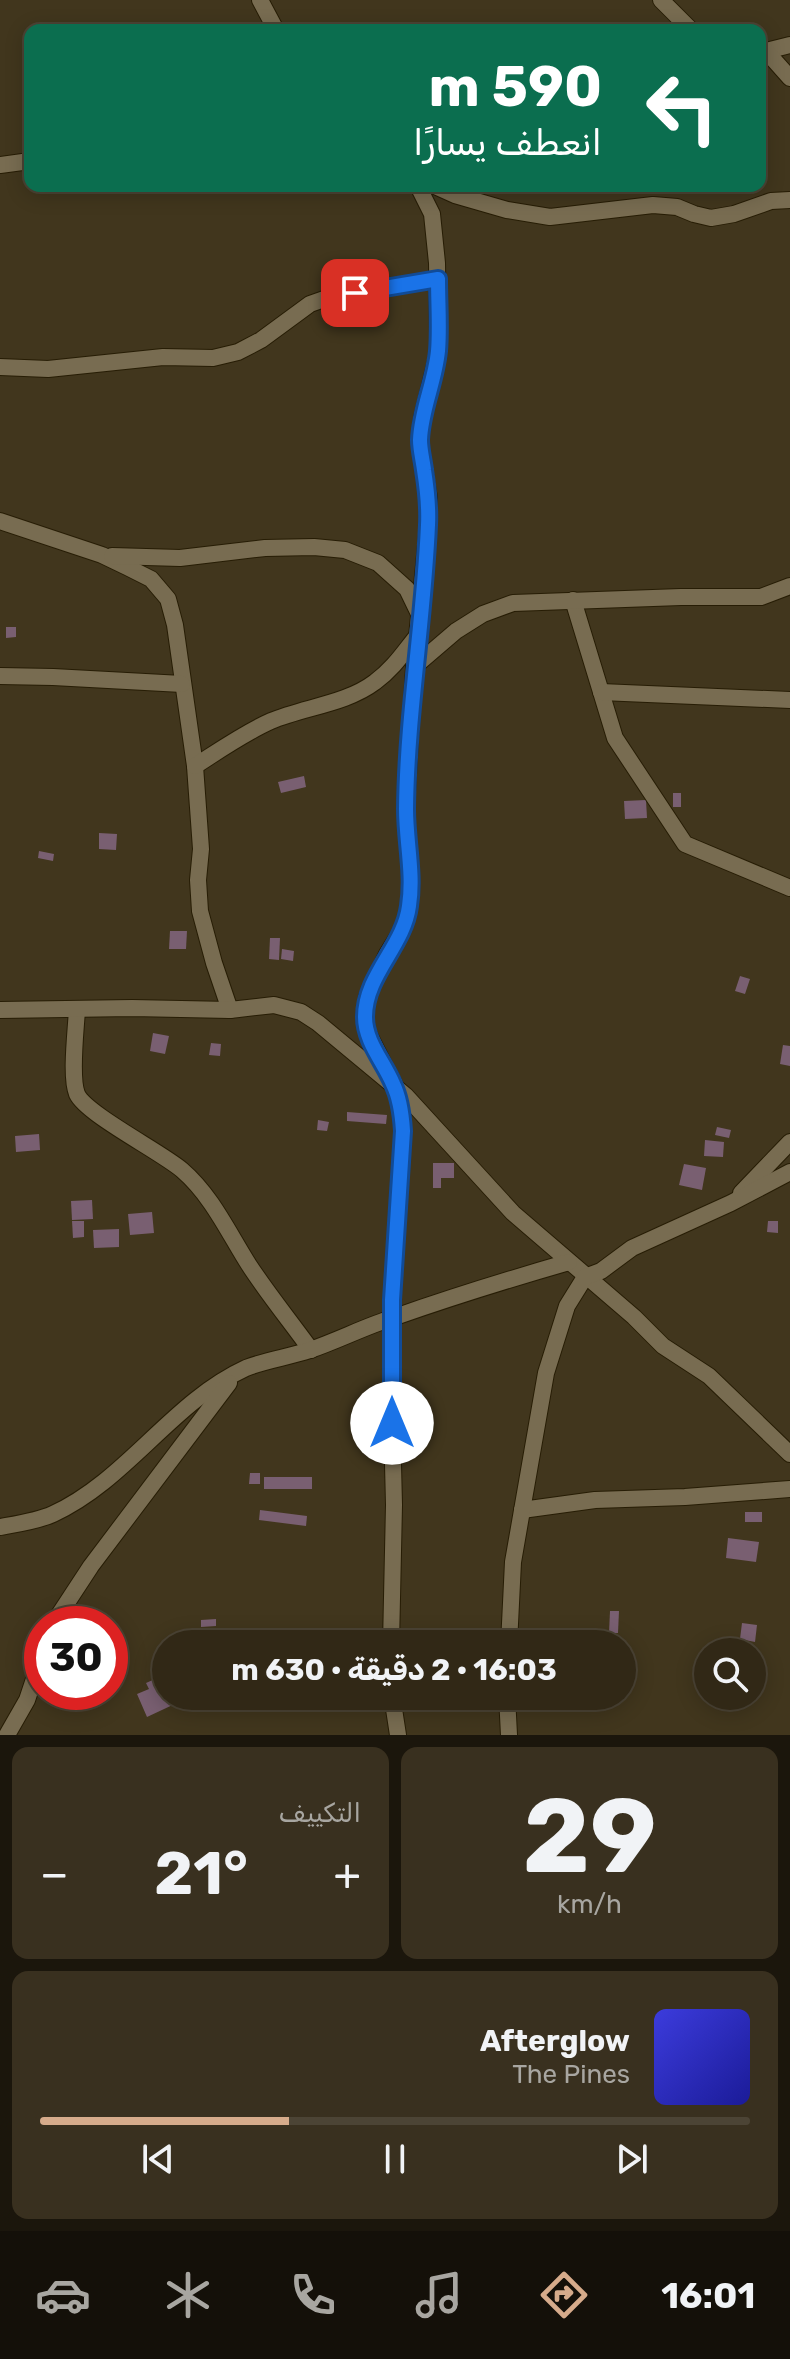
<!DOCTYPE html>
<html lang="ar">
<head>
<meta charset="utf-8">
<style>
  body { margin:0; font-family:Rubik,"Noto Naskh Arabic",sans-serif; background:#39301f; color:#f1f3f6; direction:rtl; height:100vh; display:flex; flex-direction:column; font-size:30px; white-space:nowrap }
  * { box-sizing:border-box; margin:0 }
  p { font-size:26px; color:#a8a6a1 }
  .icon { flex:none; width:44px; height:44px; fill:none; stroke:currentColor; stroke-width:2; stroke-linecap:round; stroke-linejoin:round }
  .map { position:relative; height:1735px; overflow:hidden; direction:ltr }
  .panel { display:flex; flex-direction:column; gap:12px; padding:12px; background:#1b160c; flex:1 }
  .panel>* { flex:none }
  .top-card { position:absolute; left:24px; top:24px; width:742px; height:168px; border-radius:16px; box-shadow:0 4px 20px #0003,0 0 0 2px #4c4435; direction:rtl; background:#0b6e4f; color:#fff; overflow:hidden }
  .controls { position:absolute; left:694px; top:1638px; display:grid; gap:16px }
  .controls a { display:grid; place-items:center; width:72px; height:72px; border-radius:50%; background:#312816; box-shadow:0 4px 20px #0003,0 0 0 2px #4c4435; font-size:40px }
  .speed { position:absolute; left:24px; top:1606px; display:flex; gap:16px; font-size:40px; font-weight:700; text-align:center }
  .speed>* { display:grid; place-content:center; width:104px; height:104px; border-radius:50%; background:#312816; box-shadow:0 4px 20px #0003,0 0 0 2px #4c4435; line-height:1 }
  .speed .limit { border:12px solid #d22; background:#fff; color:#111 }
  .pin { position:absolute; display:grid; place-items:center; width:68px; height:68px; color:#fff; margin:-34px; border-radius:16px; box-shadow:0 4px 12px #0006 }
  .me { position:absolute; width:88px; margin:-44px; rotate:0deg; stroke-linejoin:round; filter:drop-shadow(0 0 6px #0008) }
  .turn { display:flex; align-items:center; gap:28px; height:168px; padding:0 32px; font-size:36px }
  .turn .icon { width:104px; height:104px; stroke-width:2.5 }
  .turn b { display:block; font-size:56px; line-height:68px }
  .big { font-size:60px; font-weight:700; line-height:1.1 }
  .panel .widget { flex:1; display:flex; flex-direction:column; justify-content:center; gap:12px; min-width:0; padding:0 28px; border-radius:16px; background:#39301f }
  .panel .dial { align-items:center; gap:0 }
  .dial b { font-size:104px; line-height:1 }
  .song { display:flex; align-items:center; gap:24px }
  .cover { width:96px; height:96px; border-radius:12px; background:linear-gradient(135deg,hsl(240 70% 55%),hsl(240 70% 35%)) }
  .played { height:8px; border-radius:4px; background:linear-gradient(90deg,#d6ab8b 35%,#4c4435 35%) }
  .keys { display:flex; justify-content:space-around; direction:ltr }
  .heat { display:flex; justify-content:space-between; align-items:center; font-size:44px; direction:ltr }
  .panel .tiles { flex:1; display:grid; gap:12px; grid-template-columns:1fr 1fr }
  .widget:last-child { grid-column:span 2 }
  .trip { position:absolute; left:152px; top:1630px; width:484px; height:80px; border-radius:40px; background:#312816; box-shadow:0 4px 20px #0003,0 0 0 2px #4c4435; font-weight:700; line-height:80px; text-align:center; direction:rtl }
  .dock { display:flex; height:128px; justify-content:space-around; align-items:center; background:#141009; color:#a8a6a1 }
  .dock .icon { width:56px; height:56px }
  .dock .active { color:#d6ab8b }
  .dock b { font-size:36px; color:#f1f3f6 }
  .map>svg:first-child { display:block }
  .building { fill:#795f71 }
  .lines { fill:none; stroke-linecap:round; stroke-linejoin:round }
  .minor-casing { stroke:#271d05; stroke-width:18 }
  .minor { stroke:#786c51; stroke-width:16 }
  .route-casing { stroke:#114b97; stroke-width:20 }
  .route { stroke:#1a73e8; stroke-width:14 }
</style>
</head>
<body>
<div class="map">
<svg width="790" height="1735" viewBox="0 0 790 1735">
  <rect width="100%" height="100%" fill="#41361d"/>
  <g class="building">
    <polygon points="6,627 16,627 16,637 6,638"/>
    <polygon points="304,776 306,787 281,793 278,782"/>
    <rect x="673" y="793" width="8" height="14"/>
    <polygon points="646,800 647,818 625,819 624,801"/>
    <polygon points="99,833 117,834 116,850 99,849"/>
    <polygon points="39,851 54,854 53,861 38,858"/>
    <polygon points="170,931 187,931 186,949 169,949"/>
    <polygon points="270,938 280,938 279,960 269,959"/>
    <polygon points="282,949 294,951 293,961 281,959"/>
    <polygon points="740,976 750,979 745,994 735,991"/>
    <polygon points="153,1033 169,1036 165,1054 150,1051"/>
    <polygon points="211,1043 221,1044 220,1056 209,1055"/>
    <polygon points="783,1045 790,1046 790,1066 780,1064"/>
    <polygon points="347,1112 387,1115 386,1124 347,1121"/>
    <polygon points="318,1120 329,1122 327,1131 317,1130"/>
    <polygon points="717,1127 731,1130 729,1138 715,1135"/>
    <polygon points="39,1134 40,1150 16,1152 15,1136"/>
    <polygon points="705,1140 724,1142 723,1157 704,1156"/>
    <polygon points="433,1163 454,1163 454,1178 441,1178 441,1188 433,1188"/>
    <polygon points="684,1164 706,1168 702,1190 679,1185"/>
    <polygon points="92,1200 93,1219 72,1220 71,1201"/>
    <polygon points="152,1212 154,1233 130,1235 128,1214"/>
    <polygon points="72,1221 84,1221 84,1237 73,1238"/>
    <polygon points="768,1221 778,1221 778,1233 767,1232"/>
    <polygon points="119,1229 119,1247 94,1248 93,1230"/>
    <polygon points="250,1473 260,1473 260,1484 249,1484"/>
    <rect x="264" y="1477" width="48" height="12"/>
    <polygon points="260,1510 307,1516 306,1526 259,1520"/>
    <rect x="745" y="1512" width="17" height="10"/>
    <polygon points="728,1538 759,1542 756,1562 726,1558"/>
    <polygon points="610,1611 619,1611 618,1633 609,1633"/>
    <polygon points="216,1619 216,1626 201,1627 201,1620"/>
    <polygon points="742,1623 757,1625 755,1642 740,1639"/>
    <polygon points="166,1674 166,1696 177,1696 179,1702 147,1717 137,1694 149,1689 146,1683"/>
  </g>
  <g class="lines">
    <g class="minor-casing">
      <g id="minor">
        <polyline points="260,0 276,30"/>
        <polyline points="661,0 691,30"/>
        <polyline points="760,50 766,51 790,45"/>
        <polyline points="766,51 790,78"/>
        <polyline points="0,165 30,161"/>
        <polyline points="435,186 455,195 507,210 550,217 653,205 677,207 694,214 711,218 734,214 771,201 790,200"/>
        <polyline points="0,367 48,369 163,357 213,358 238,352 261,340 310,304 327,298 438,279"/>
        <polyline points="0,521 102,555 127,567 151,579 168,599 175,625 195,766 201,849 198,880 200,911 214,963 230,1010"/>
        <polyline points="112,556 180,558 265,548 314,547 345,550 378,563 407,589 421,618"/>
        <polyline points="573,600 615,738 685,844 790,888"/>
        <polyline points="414,667 456,631 483,614 513,603 681,597 761,597 790,586"/>
        <polyline points="0,676 53,677 182,684"/>
        <polyline points="601,692 790,700"/>
        <path d="M195,766C220,750 244,733 271,721C304,707 346,704 375,682C393,669 404,652 417,636"/>
        <path d="M77,1009C76,1030 70,1077 77,1094C86,1114 161,1152 182,1170C212,1196 228,1232 249,1265C268,1294 290,1321 311,1350"/>
        <polyline points="0,1010 132,1008 230,1010 274,1005 301,1012 318,1023 406,1096 513,1213 634,1317 663,1346 709,1376 790,1454"/>
        <polyline points="741,1193 790,1142"/>
        <polyline points="522,1510 595,1500 685,1497 790,1489"/>
        <path d="M0,1527C17,1524 38,1521 53,1514C127,1480 172,1402 246,1368C266,1360 289,1357 310,1350C339,1340 366,1326 395,1317C452,1297 510,1279 569,1262"/>
        <polyline points="53,1624 91,1566 229,1383"/>
        <polyline points="391,1644 394,1505 392,1423 392,1300 403,1131 402,1114 395,1086 367,1031 365,1017 367,997 387,954 402,930 409,909 411,887 406,810 414,667 428,525 429,498 420,444 422,418 438,353 438,333 437,263 432,214 418,186"/>
        <polyline points="509,1644 513,1562 546,1373 567,1306 585,1277 601,1271 632,1248 731,1203 790,1172"/>
        <polyline points="392,1696 398,1735"/>
        <polyline points="507,1696 509,1735"/>
        <polyline points="7,1735 27,1700 42,1655"/>
      </g>
    </g>
    <use href="#minor" class="minor"/>
  </g>
  <g class="lines">
    <g class="route-casing">
      <path id="route" d="M355,293L438,279C438,303 440,328 438,351C435,382 421,410 420,440C420,450 423,461 424,470C427,489 429,506 428,525C424,620 407,714 406,809C406,841 414,874 409,906C404,946 365,975 365,1017C365,1042 384,1062 393,1084C400,1098 402,1115 403,1131L392,1300V1423"/>
    </g>
    <use href="#route" class="route"/>
  </g>
</svg>
<div class="controls">
<a><svg class="icon" aria-label="search" viewBox="0 0 24 24"><circle cx="10" cy="10" r="6"/><path d="M15 15l6 6"/></svg></a>
</div>
<div class="speed"><div class="limit">30</div></div>
<div class="pin" style="left:355px;top:293px;background:#d93025"><svg class="icon" aria-label="arrive" viewBox="0 0 24 24"><path d="M6 21V4h12l-3 4 3 4H6"/></svg></div>
<svg class="me" style="left:392px;top:1423px" viewBox="-20 -20 40 40"><circle r="19" fill="#fff"/><path d="M0-13L10 11 0 6-10 11z" fill="#1a73e8"/></svg>
<div class="trip">16:03 · 2 دقيقة · 630 m</div>
<div class="top-card">
<div class="turn"><svg class="icon" aria-label="left" viewBox="0 0 24 24"><path d="M17 20v-9H6M10 6l-5 5 5 5"/></svg><div><b>590 m</b>انعطف يسارًا</div></div>
</div>
</div>
<section class="panel">
<div class="tiles">
<div class="widget dial"><b>29</b><p>km/h</p></div>
<div class="widget"><p>التكييف</p>
<div class="heat"><a>−</a><b class="big">21°</b><a>+</a></div>
</div>
<div class="widget">
<div class="song"><i class="cover"></i><div><b>Afterglow</b><p>The Pines</p></div></div>
<div class="played"></div>
<div class="keys"><svg class="icon" aria-label="previous" viewBox="0 0 24 24"><path d="M18 5L8 12l10 7zM5 5v14"/></svg><svg class="icon" aria-label="pause" viewBox="0 0 24 24"><path d="M8 5v14M16 5v14"/></svg><svg class="icon" aria-label="next" viewBox="0 0 24 24"><path d="M6 5l10 7-10 7zM19 5v14"/></svg></div>
</div>
</div>
</section>
<nav class="dock">
<b>16:01</b>
<svg class="icon active" aria-label="directions" viewBox="0 0 24 24"><path d="M12 3l9 9-9 9-9-9zM9 14v-3h6M13 9l2 2-2 2"/></svg>
<svg class="icon" aria-label="music" viewBox="0 0 24 24"><path d="M9 18V5l10-2v13"/><circle cx="6" cy="18" r="3"/><circle cx="16" cy="16" r="3"/></svg>
<svg class="icon" aria-label="phone" viewBox="0 0 24 24"><path d="M5 4h4l2 5-3 2q2 4 5 5l2-3 5 2v4C11 20 4 13 5 4z"/></svg>
<svg class="icon" aria-label="climate" viewBox="0 0 24 24"><path d="M12 3v18M4 7l16 10M4 17L20 7"/></svg>
<svg class="icon" aria-label="car" viewBox="0 0 24 24"><path d="M5 17H2v-5l4-1 3-4h7l3 4 3 1v5h-3M9 17h6M6 11h13"/><circle cx="7" cy="17" r="2"/><circle cx="17" cy="17" r="2"/></svg>
</nav>
</body>
</html>
